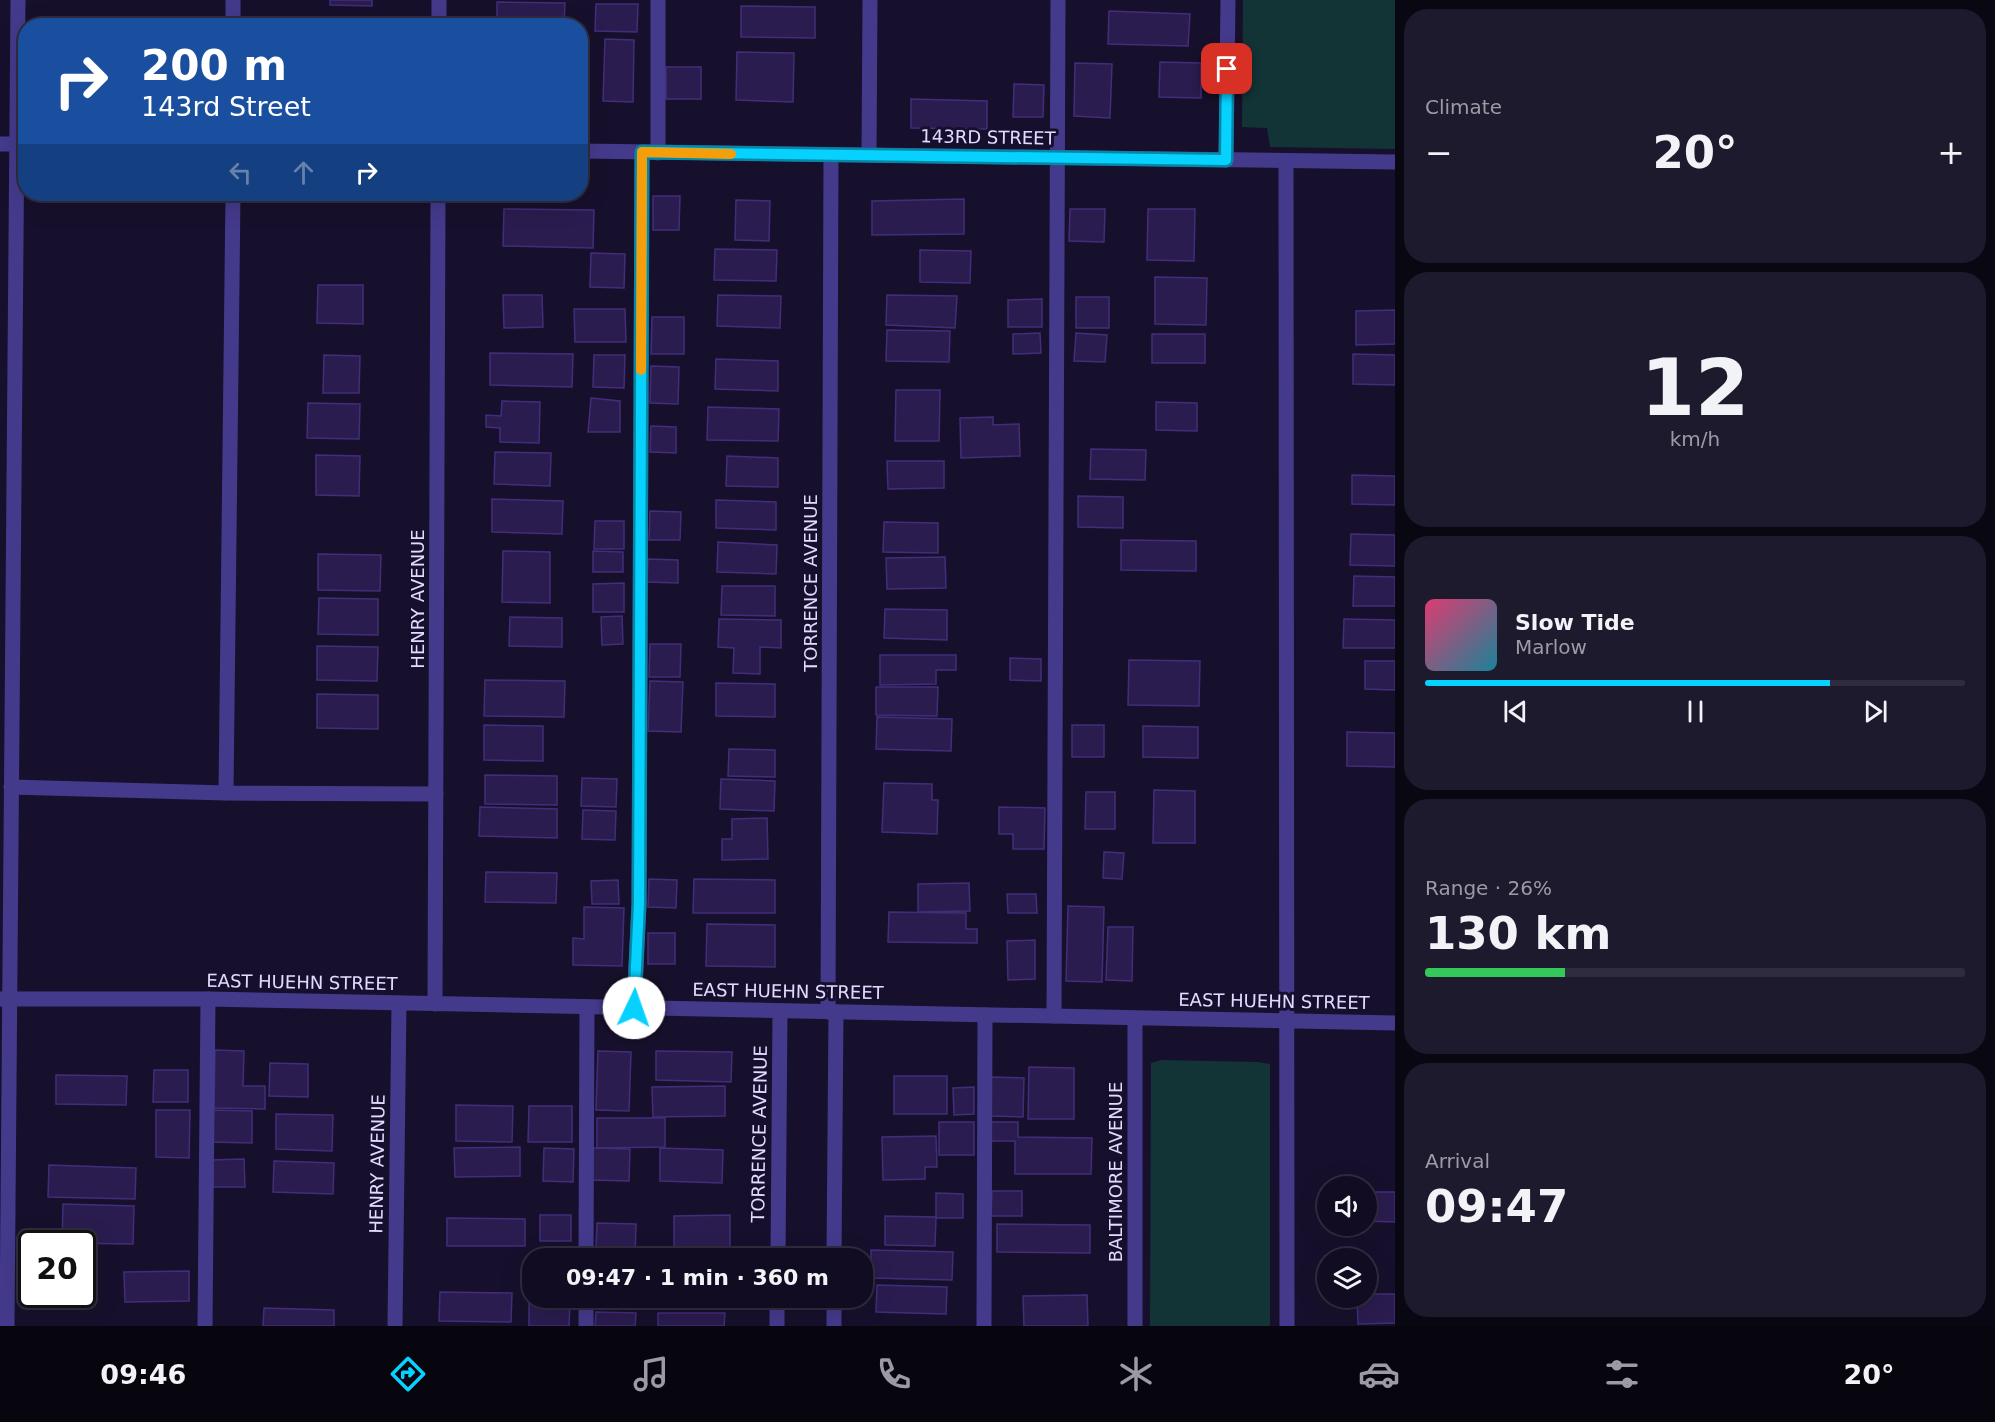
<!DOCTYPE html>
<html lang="en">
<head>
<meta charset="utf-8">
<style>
  body { margin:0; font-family:"DejaVu Sans",sans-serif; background:#1e1a2e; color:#f1f3f6; height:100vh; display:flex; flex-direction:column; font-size:22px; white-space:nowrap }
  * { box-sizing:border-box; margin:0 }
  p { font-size:20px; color:#9c9ba5 }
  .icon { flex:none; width:33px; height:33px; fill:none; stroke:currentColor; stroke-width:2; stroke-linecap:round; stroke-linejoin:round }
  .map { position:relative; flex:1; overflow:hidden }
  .panel { display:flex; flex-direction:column; gap:9px; padding:9px; background:#090712; width:600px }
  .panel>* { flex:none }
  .top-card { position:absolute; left:18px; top:18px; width:570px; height:183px; border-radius:24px; box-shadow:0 6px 24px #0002,0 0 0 2px #302c3f; background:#1a4fa0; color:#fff; overflow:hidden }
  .controls { position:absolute; left:1317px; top:1176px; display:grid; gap:12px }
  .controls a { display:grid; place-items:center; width:60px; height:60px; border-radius:50%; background:#110c21; box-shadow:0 6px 24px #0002,0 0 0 2px #302c3f; font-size:30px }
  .speed { position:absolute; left:18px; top:1230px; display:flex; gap:12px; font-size:30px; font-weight:700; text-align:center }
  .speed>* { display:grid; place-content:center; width:78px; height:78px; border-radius:50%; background:#110c21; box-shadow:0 6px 24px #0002,0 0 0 2px #302c3f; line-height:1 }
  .speed .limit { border:3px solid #111; border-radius:9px; background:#fff; color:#111 }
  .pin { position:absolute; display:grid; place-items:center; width:51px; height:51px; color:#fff; margin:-26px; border-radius:12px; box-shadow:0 3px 9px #0006 }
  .me { position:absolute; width:66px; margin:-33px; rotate:3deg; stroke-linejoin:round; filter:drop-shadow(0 0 4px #0008) }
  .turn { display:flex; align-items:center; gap:21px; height:126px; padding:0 24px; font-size:27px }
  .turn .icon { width:78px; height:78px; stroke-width:2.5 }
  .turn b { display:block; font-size:42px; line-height:51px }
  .lanes { display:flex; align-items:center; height:57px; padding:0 24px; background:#0003; justify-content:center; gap:30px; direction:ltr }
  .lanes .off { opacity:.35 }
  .big { font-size:45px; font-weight:800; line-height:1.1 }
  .panel .tile { flex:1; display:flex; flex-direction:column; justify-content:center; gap:9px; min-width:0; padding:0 21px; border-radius:24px; background:#1e1a2e }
  .panel .dial { align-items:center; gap:0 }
  .dial b { font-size:78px; line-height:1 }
  .song { display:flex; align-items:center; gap:18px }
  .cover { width:72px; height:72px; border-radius:9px; background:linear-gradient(135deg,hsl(340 70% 55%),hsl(190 70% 35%)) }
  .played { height:6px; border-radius:3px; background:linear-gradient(90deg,#07d1ff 75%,#302c3f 75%) }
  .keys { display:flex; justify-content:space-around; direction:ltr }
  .heat { display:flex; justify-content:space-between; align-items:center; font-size:33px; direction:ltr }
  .charge { height:9px; border-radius:4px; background:linear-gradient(90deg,#34c759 26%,#302c3f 0) }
  .trip { position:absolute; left:522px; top:1248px; width:351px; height:60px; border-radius:24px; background:#110c21; box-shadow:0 6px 24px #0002,0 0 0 2px #302c3f; font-weight:800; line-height:60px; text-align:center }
  .tab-bar { display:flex; height:96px; justify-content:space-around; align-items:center; background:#07050d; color:#9c9ba5 }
  .tab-bar .icon { width:42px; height:42px }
  .tab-bar .current { color:#07d1ff }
  .tab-bar b { font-size:27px; color:#f1f3f6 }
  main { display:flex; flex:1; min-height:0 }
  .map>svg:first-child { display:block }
  .green { fill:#133436 }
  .building { fill:#2a1c4e; stroke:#432d7a; stroke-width:1.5 }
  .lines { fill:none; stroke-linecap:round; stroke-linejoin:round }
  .lane { stroke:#443a8c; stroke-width:15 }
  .street { stroke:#443a8c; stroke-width:15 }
  .route-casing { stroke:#0588a6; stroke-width:15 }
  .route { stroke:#07d1ff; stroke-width:10 }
  .slow { stroke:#f59e0b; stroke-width:10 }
  .labels { text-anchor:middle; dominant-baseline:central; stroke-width:6; stroke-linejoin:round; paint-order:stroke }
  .street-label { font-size:18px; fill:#e2dbff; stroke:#17102c }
</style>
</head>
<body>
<main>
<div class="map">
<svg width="1395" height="1326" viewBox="0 0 1395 1326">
  <rect width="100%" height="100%" fill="#17102c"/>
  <g class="green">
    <polygon points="1243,0 1395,0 1395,149 1270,147 1267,128 1242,127"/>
    <polygon points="1161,1060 1257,1062 1270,1064 1270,1326 1150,1326 1151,1063"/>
  </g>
  <g class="building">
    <polygon points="330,0 372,0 372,6 330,5"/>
    <polygon points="497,2 565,3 564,26 497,26"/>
    <polygon points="596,4 638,4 637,32 595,31"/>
    <polygon points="741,6 815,7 815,38 741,37"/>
    <polygon points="1109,11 1190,14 1188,46 1108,44"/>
    <polygon points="605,39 634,40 633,102 603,101"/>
    <polygon points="737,52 794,53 793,102 736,100"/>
    <polygon points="1160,62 1201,63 1201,98 1159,97"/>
    <polygon points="1075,63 1112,64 1110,118 1074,116"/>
    <rect x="666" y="67" width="35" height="32"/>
    <polygon points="1014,84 1044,85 1043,117 1013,117"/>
    <polygon points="911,99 987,101 987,129 911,128"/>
    <polygon points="653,196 680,196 679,230 653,230"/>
    <polygon points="964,199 964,234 872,235 872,201"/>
    <polygon points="736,200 770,201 769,241 735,240"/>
    <polygon points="504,209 594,210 593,248 503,246"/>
    <polygon points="1070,209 1105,209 1104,242 1069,241"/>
    <polygon points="1148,209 1195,209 1194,261 1147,260"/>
    <polygon points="715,249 777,250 776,281 714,280"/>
    <polygon points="920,250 971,251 970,283 920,282"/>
    <polygon points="591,253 625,254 624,288 590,287"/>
    <polygon points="1155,277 1207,278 1206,325 1155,324"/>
    <polygon points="318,285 363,285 363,324 317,323"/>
    <polygon points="503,295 542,295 543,327 504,328"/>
    <polygon points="718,295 781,296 780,328 717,326"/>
    <polygon points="887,295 957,296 955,328 886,325"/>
    <rect x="1076" y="297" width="33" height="31"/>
    <polygon points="1042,299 1042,327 1008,327 1008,300"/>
    <polygon points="574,309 625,309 626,342 575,342"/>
    <polygon points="1395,310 1395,344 1356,345 1356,311"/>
    <polygon points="652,317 684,317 684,354 651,354"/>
    <polygon points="887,330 950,331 949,362 886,361"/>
    <polygon points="1040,333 1041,353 1013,354 1013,334"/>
    <polygon points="1076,333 1107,335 1105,362 1074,361"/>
    <rect x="1152" y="334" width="53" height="29"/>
    <polygon points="490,353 573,354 572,387 490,385"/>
    <polygon points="1353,354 1395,355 1395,385 1353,384"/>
    <polygon points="324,355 360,356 359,393 323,393"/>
    <polygon points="594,355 625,355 624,388 593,387"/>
    <polygon points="716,359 778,361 778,391 715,389"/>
    <polygon points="651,366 679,367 678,404 650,403"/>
    <polygon points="896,390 940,390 939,441 895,441"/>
    <polygon points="591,398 620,401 620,432 588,432"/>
    <polygon points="502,401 540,402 539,443 500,442 500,428 486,427 486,415 501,416"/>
    <polygon points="1156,402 1197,403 1197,431 1156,430"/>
    <polygon points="308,403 360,404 359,439 307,438"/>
    <polygon points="708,407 779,409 778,441 707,440"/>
    <polygon points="993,417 993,425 1019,424 1020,456 961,458 960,418"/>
    <polygon points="651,426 676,427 676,453 650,452"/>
    <polygon points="1091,449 1146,450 1145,480 1090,479"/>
    <polygon points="495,452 551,453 550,486 494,484"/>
    <polygon points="316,455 360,456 359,496 316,495"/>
    <polygon points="727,456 778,458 778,487 726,486"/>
    <polygon points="887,461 944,461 944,488 888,489"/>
    <polygon points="1352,475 1395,476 1395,505 1352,504"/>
    <polygon points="1078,496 1123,497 1123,528 1078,527"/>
    <polygon points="492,499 563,501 562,534 492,532"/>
    <polygon points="716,500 776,502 776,530 716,528"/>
    <polygon points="650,511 681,512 680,540 649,540"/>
    <polygon points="595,521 624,521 624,549 594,549"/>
    <polygon points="884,522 938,523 938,553 883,552"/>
    <polygon points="1351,534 1395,535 1395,566 1350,565"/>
    <polygon points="1121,540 1196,541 1196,571 1121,570"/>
    <polygon points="718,542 777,545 776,574 717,572"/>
    <polygon points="503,551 550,552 550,603 502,602"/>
    <polygon points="593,551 623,552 623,572 593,572"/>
    <polygon points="318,554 381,555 380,591 318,590"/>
    <polygon points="945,557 946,588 887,589 886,558"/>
    <polygon points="648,559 678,560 678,583 647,582"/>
    <polygon points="1354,576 1395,577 1395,606 1353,606"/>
    <polygon points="624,583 624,612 593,612 593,584"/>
    <polygon points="722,586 775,586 775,616 721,615"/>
    <polygon points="319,598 378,599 378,635 318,634"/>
    <polygon points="885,609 947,610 947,640 884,638"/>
    <polygon points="622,616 623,644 602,645 601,617"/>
    <polygon points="510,617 562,618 562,647 509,646"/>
    <polygon points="719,619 781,620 781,648 760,647 760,674 733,673 734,648 718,647"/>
    <polygon points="1344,619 1395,620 1395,648 1343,648"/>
    <polygon points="650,644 681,644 680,677 649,677"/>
    <polygon points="317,646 378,647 377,681 317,680"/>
    <polygon points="880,655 956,655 956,670 936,670 936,684 880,685"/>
    <polygon points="1010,658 1041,659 1041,681 1010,680"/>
    <polygon points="1129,660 1200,661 1199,706 1128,705"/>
    <polygon points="1365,661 1395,661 1395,690 1365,689"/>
    <polygon points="485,680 565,681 564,717 484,716"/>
    <polygon points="650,681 683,682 681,732 648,731"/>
    <polygon points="716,683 775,684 775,717 716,716"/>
    <polygon points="876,687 938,687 937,716 876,715"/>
    <polygon points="317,694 378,695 378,729 317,728"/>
    <polygon points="877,717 952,719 951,751 876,749"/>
    <polygon points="484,725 543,726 543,761 484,760"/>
    <rect x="1072" y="725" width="32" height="32"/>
    <polygon points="1143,726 1198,727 1198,758 1143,757"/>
    <polygon points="1347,732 1395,733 1395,767 1347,766"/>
    <polygon points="729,749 775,750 775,777 728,776"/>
    <polygon points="485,775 557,776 557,805 485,804"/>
    <polygon points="582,778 617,779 616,807 581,806"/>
    <polygon points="721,779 775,781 774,811 720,809"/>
    <polygon points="884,783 932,784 932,800 938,800 937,834 882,832"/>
    <polygon points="1154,790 1195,791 1195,843 1153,843"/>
    <polygon points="1086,792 1115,792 1115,829 1085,829"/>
    <polygon points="480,807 557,809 557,838 479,836"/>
    <polygon points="999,807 1045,808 1044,849 1013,849 1013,834 999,834"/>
    <polygon points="583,810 616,811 615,840 582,839"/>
    <polygon points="767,818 768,859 722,860 722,839 732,839 732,819"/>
    <polygon points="1104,852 1124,853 1122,879 1103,878"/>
    <polygon points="486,872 557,873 556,903 485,902"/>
    <polygon points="649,879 677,880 676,908 648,907"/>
    <polygon points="694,879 775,880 775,913 693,913"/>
    <polygon points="618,880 619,904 592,904 591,881"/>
    <polygon points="969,883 970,911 918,912 918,884"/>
    <polygon points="1007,894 1036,894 1037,913 1008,913"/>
    <polygon points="1068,906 1104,907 1102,982 1066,981"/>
    <polygon points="584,907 624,908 622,966 573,965 573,938 584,939"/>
    <polygon points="889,912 966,913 966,929 977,929 977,943 888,942"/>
    <polygon points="707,924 775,925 775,967 706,966"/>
    <polygon points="1108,927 1133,927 1132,981 1106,980"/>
    <rect x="648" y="933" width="27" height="31"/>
    <polygon points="1035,940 1035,979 1008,980 1007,941"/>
    <polygon points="215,1050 244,1051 243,1086 265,1086 265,1109 214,1108"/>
    <polygon points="598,1051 631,1052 629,1111 596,1110"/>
    <polygon points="656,1051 732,1052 731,1082 656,1080"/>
    <polygon points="270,1063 308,1064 308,1097 269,1096"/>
    <polygon points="1029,1067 1074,1068 1074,1119 1028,1119"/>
    <polygon points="154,1070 188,1070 188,1102 153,1102"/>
    <polygon points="56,1075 127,1076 126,1105 56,1104"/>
    <rect x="894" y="1076" width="53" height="38"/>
    <polygon points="991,1077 1024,1078 1023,1117 990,1116"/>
    <polygon points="725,1086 725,1116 653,1117 652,1087"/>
    <polygon points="974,1087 974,1114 954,1115 953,1088"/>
    <polygon points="456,1105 513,1106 512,1142 456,1141"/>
    <polygon points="529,1106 572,1106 572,1142 528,1142"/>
    <polygon points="156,1110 190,1110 189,1158 156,1157"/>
    <polygon points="212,1110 252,1111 252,1143 211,1142"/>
    <polygon points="276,1114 333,1115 332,1151 276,1149"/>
    <polygon points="597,1118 665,1118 665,1147 597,1148"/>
    <rect x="939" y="1122" width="35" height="33"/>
    <polygon points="991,1122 1018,1122 1018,1137 1092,1138 1091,1174 1015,1174 1015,1141 991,1141"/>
    <polygon points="936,1136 937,1167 925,1167 925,1179 883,1180 882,1137"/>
    <polygon points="520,1147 520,1176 455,1177 454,1148"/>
    <polygon points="544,1148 574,1149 573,1182 543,1181"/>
    <polygon points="593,1148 630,1149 629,1181 592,1180"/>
    <polygon points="660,1148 723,1150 722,1183 660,1181"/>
    <polygon points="244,1159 245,1187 211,1187 210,1160"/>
    <polygon points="274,1161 334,1163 333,1194 273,1192"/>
    <polygon points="49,1165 136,1168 135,1199 48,1197"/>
    <polygon points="992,1191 1022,1191 1022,1216 991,1216"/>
    <polygon points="1366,1192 1395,1192 1395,1222 1366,1221"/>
    <polygon points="936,1193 963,1194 963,1218 936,1218"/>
    <polygon points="63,1204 134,1206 133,1244 62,1243"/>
    <rect x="540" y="1215" width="31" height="26"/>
    <polygon points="730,1215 730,1247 674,1248 674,1216"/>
    <polygon points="885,1216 936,1217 935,1246 885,1245"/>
    <polygon points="447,1218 525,1219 525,1246 447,1246"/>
    <polygon points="597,1223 636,1224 635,1258 607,1258 607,1249 596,1248"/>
    <polygon points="997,1224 1090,1225 1090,1253 997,1252"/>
    <polygon points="871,1250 953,1252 952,1280 871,1278"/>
    <polygon points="189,1271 189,1301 125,1302 124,1272"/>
    <polygon points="877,1285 947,1287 946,1314 876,1312"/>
    <polygon points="440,1292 512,1293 511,1322 439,1321"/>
    <polygon points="1366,1294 1395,1294 1395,1323 1358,1324 1357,1298 1366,1298"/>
    <polygon points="1087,1295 1088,1326 1024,1326 1023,1296"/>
    <polygon points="596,1298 626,1298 627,1306 596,1307"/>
    <polygon points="529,1302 570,1303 569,1326 529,1326"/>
    <polygon points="264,1308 334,1310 334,1326 263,1326"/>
    <polygon points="596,1312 636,1313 635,1326 595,1326"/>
    <polygon points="658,1313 725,1313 724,1326 658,1326"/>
  </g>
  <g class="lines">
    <g class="lane">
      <polyline points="233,0 233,26"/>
      <polyline points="658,153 658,0"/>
      <polyline points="11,787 226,793 436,794"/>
      <polyline points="226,793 233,194"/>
      <polyline points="634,1008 639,905 642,152"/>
      <polyline points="1054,1016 1058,0"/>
      <polyline points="586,1258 587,1007"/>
      <polyline points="205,1326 208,999"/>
      <polyline points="586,1326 586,1298"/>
      <polyline points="984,1326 985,1015"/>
    </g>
    <g class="street">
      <polyline points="439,26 439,0"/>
      <polyline points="0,144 26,144"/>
      <polyline points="580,151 1395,162"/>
      <polyline points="869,155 870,0"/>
      <polyline points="1226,160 1228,0"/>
      <polyline points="1286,161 1287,1326"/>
      <polyline points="0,999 208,999 1395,1023"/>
      <polyline points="435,1004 438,194"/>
      <polyline points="828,1012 831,155"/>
      <polyline points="1135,1018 1135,1326"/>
      <polyline points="778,1258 780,1011"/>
      <polyline points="834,1258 836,1012"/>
      <polyline points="7,1326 18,0"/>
      <polyline points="395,1326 399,1003"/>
      <polyline points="777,1326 777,1298"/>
      <polyline points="834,1326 834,1298"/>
    </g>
  </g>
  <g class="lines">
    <g class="route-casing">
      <polyline id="route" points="634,1008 639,904 642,152 1226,160 1227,69"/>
    </g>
    <use href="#route" class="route"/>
    <polyline class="slow" points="641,370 642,152 731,154"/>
  </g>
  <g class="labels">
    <g class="street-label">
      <text transform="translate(988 137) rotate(1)">143RD STREET</text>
      <text transform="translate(810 583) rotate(-90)">TORRENCE AVENUE</text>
      <text transform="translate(417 599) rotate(-90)">HENRY AVENUE</text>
      <text transform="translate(302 982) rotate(1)">EAST HUEHN STREET</text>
      <text transform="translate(788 991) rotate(1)">EAST HUEHN STREET</text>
      <text transform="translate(1274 1001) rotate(1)">EAST HUEHN STREET</text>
      <text transform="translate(759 1134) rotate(-89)">TORRENCE AVENUE</text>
      <text transform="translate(377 1164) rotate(-89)">HENRY AVENUE</text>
      <text transform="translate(1115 1172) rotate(-90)">BALTIMORE AVENUE</text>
    </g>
  </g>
</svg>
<div class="controls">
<a><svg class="icon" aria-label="sound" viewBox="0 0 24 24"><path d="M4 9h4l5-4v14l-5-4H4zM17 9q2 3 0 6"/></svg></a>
<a><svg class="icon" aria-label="layers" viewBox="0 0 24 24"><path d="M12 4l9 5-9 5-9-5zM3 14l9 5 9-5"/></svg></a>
</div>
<div class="speed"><div class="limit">20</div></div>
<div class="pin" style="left:1227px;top:69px;background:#d93025"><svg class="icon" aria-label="arrive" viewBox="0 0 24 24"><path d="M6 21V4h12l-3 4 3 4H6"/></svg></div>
<svg class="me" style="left:634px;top:1008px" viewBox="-20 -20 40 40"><circle r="19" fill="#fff"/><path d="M0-13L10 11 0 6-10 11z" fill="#07d1ff"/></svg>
<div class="trip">09:47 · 1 min · 360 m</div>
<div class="top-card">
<div class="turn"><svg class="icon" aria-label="right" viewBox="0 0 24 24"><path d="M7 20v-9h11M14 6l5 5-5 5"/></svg><div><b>200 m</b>143rd Street</div></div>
<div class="lanes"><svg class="icon off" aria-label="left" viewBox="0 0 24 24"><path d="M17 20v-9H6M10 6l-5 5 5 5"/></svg><svg class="icon off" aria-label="ahead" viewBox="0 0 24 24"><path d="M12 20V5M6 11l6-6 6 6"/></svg><svg class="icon" aria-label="right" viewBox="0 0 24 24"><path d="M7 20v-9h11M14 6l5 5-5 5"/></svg></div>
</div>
</div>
<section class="panel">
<div class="tile"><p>Climate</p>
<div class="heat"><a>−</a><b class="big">20°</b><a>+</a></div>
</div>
<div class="tile dial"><b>12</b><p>km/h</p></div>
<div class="tile">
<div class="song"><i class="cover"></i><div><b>Slow Tide</b><p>Marlow</p></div></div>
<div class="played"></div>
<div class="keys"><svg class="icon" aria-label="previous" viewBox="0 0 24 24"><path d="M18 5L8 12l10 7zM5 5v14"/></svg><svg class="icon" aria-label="pause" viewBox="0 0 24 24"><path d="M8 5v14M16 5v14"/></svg><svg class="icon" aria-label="next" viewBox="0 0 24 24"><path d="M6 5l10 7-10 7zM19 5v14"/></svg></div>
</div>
<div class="tile"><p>Range · 26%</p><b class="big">130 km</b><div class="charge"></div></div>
<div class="tile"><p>Arrival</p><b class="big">09:47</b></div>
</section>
</main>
<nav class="tab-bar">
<b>09:46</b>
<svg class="icon current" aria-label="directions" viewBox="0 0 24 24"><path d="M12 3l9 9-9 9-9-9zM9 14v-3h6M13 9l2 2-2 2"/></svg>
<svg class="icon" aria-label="music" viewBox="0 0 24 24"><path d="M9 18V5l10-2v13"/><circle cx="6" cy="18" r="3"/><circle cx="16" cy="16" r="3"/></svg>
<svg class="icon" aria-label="phone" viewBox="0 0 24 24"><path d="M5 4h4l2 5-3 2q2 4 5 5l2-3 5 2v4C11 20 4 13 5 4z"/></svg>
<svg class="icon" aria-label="climate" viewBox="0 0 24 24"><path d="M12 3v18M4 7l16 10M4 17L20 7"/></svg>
<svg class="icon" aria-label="car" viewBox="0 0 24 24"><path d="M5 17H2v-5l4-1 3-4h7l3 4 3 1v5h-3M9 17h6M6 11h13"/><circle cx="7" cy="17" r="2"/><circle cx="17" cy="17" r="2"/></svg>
<svg class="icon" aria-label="filters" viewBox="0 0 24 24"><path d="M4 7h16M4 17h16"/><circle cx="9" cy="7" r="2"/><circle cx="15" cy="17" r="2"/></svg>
<b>20°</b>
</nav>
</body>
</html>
